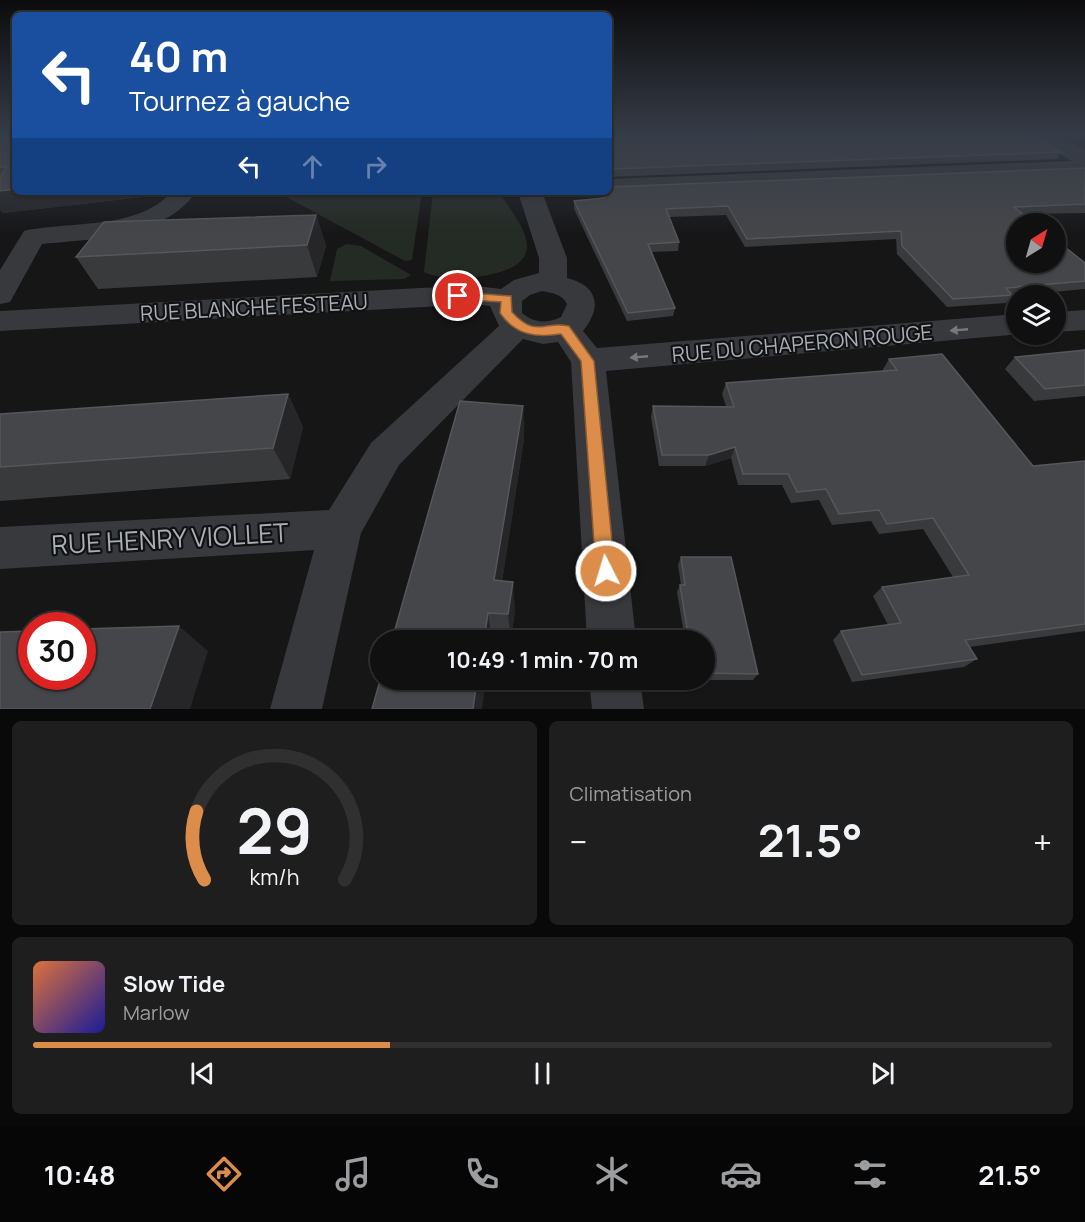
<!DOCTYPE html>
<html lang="fr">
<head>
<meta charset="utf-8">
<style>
  body { margin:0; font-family:Manrope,sans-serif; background:#1e1e1f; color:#f1f3f6; height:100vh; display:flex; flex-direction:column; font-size:22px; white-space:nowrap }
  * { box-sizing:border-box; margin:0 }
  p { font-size:20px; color:#9c9d9f }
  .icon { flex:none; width:33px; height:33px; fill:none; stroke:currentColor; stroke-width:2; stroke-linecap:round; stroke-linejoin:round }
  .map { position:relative; height:709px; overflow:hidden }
  .panel { display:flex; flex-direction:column; gap:12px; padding:12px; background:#090909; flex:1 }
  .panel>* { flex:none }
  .guide { position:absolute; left:12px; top:12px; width:600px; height:183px; border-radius:9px; box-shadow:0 2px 4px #0004,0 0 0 2px #303031; background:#1a4fa0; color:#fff; overflow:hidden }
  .needle { width:39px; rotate:37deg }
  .tools { position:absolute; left:1006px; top:213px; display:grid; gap:12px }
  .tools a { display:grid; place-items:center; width:60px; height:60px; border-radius:50%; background:#101011; box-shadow:0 2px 4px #0004,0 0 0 2px #303031; font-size:30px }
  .speed { position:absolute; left:18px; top:612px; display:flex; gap:12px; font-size:30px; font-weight:700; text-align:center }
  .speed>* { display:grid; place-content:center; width:78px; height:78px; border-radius:50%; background:#101011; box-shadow:0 2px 4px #0004,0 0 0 2px #303031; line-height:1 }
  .speed .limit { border:9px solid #d22; background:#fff; color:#111 }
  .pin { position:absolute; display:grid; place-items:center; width:51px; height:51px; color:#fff; margin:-26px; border:3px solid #fff; border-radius:50%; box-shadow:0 2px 6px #0007 }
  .me { position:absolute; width:66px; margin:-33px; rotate:355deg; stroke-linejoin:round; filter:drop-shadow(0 0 4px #0008) }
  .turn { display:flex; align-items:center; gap:21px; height:126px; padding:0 18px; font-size:27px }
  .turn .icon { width:78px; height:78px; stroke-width:2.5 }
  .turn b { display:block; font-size:42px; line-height:51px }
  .lanes { display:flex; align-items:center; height:57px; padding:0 18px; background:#0003; justify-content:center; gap:30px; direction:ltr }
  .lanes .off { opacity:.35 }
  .big { font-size:45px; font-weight:700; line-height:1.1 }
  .panel .card { flex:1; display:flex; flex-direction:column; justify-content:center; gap:9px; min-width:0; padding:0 21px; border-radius:9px; background:#1e1e1f }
  .panel .dial { align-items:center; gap:0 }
  .dial svg { height:156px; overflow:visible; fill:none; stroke:#303031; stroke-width:7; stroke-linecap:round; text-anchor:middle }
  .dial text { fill:#f1f3f6; stroke:none }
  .song { display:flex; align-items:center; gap:18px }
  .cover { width:72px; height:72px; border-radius:9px; background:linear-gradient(135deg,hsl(20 70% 55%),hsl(240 70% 35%)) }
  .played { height:6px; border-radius:3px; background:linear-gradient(90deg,#dc8d49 35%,#303031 35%) }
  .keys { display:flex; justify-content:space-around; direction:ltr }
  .heat { display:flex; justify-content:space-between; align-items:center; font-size:33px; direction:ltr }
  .panel .tiles { flex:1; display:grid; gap:12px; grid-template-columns:1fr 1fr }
  .card:last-child { grid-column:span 2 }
  .trip { position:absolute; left:370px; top:630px; width:345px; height:60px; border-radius:30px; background:#101011; box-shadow:0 2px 4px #0004,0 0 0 2px #303031; font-weight:700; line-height:60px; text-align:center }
  .menu { display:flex; height:96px; justify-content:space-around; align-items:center; background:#060607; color:#9c9d9f }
  .menu .icon { width:42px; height:42px }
  .menu .active { color:#dc8d49 }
  .menu b { font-size:27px; color:#f1f3f6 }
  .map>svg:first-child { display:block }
  .green { fill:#242b24 }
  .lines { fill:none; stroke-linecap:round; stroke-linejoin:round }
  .minor { fill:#37393c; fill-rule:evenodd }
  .wall { fill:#393a3c }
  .shaded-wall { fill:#262628 }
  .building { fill:#454649; stroke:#55575a; stroke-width:1.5 }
  .oneway { fill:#767a7f }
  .route { fill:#dc8d49; stroke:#8f5c2f; stroke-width:1.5 }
  .labels { text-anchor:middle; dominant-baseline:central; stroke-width:4.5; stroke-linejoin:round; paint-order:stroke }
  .street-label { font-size:21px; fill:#a9afb6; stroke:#111112 }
  .near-street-label { font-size:26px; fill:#a9afb6; stroke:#111112 }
</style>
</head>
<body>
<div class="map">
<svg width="1085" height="709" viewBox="0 0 1085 709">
  <rect width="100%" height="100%" fill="#161617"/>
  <g class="green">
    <polygon points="277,192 422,192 412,260 405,261"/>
    <path d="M433,192H499C508,207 527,228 527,246C528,280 445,283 424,272Z"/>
    <polygon points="347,244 361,246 411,275 404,279 330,281 337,249"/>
  </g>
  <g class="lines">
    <g class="minor">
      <polygon points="1031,135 1056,135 1085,150 1085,174 609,193 605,192 609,192 609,179 1072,161 1034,139"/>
      <path d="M171,192H196C164,238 93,239 42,244L10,302L0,304V270L24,231C67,221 140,230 171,192Z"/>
      <path d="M518,192H542L567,258V278C599,286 602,308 583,331L597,348L1017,314V334H1021L606,371L636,640H587L571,362L558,342L543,344L523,339L399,465L361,533L322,709H270L314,550L0,569V527L329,510L371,443L499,326L490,306L477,304L0,331V311L420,288L477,286L501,289L514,280L539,273V258ZM542,291C552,293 562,294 567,304L561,317C547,324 534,323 522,313V301L530,295Z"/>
      <polygon points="1085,310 1085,330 1056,332 1056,312"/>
      <polygon points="589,680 640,680 644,709 592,709"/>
    </g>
  </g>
  <g class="wall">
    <polygon points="0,135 15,192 144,192 142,197 3,213 0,209"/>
    <polygon points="609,135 1062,152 1057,159 609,177"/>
    <polygon points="1085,168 1085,213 1023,214 1085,263 1085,289 1012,296 1006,303 947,307 897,254 896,239 745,247 726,215 669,217 679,242 678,251 651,252 675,308 673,316 627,321 574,209 574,201 601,198 600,192"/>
    <polygon points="316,215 326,246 317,277 98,289 76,257"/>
    <polygon points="1085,350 1085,396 1034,401 1005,369 1015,357"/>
    <polygon points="889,359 1033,466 1085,461 1085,631 969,647 977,659 964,667 852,682 833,640 841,631 888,625 873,596 882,587 953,577 923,529 879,534 871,521 832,525 819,500 791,503 782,485 738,485 731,458 705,466 659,466 651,417 653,406 726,406 722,394 726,383 882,371"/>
    <polygon points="288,394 303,427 290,479 0,501 0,414"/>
    <polygon points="523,406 524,439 502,581 515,609 511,640 493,638 492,640 392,640"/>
    <polygon points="681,557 758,674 753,680 697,680 705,680 705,640 685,640 677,592 680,585 681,585 678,565"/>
  </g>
  <g class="shaded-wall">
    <polygon points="15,189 15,192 144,192 142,197 3,213 0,209 0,191"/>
    <polygon points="316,215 326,246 317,277 307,245"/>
    <polygon points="288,394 303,427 290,479 273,448"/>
    <polygon points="523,406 524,439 498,608 494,580"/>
    <polygon points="735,447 731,458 705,466 709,455"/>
    <polygon points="513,582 515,609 511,640 508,614"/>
    <polygon points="488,613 492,640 484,640"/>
    <polygon points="179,626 208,651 190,709 150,709"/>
    <polygon points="477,680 486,680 482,709 473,709"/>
  </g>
  <g class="building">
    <polygon points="0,135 15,135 15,189 0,191 0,177 7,167 0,167"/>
    <polygon points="609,135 1031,135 1062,152 610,169 609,172"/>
    <polygon points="1085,168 1085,204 1014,207 1035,224 1017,224 1017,262 1056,262 1056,240 1085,263 1085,281 1006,288 1012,295 953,299 902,246 901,231 747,239 728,206 666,209 679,242 648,244 675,308 628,313 574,201 604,198 603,192 609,192 609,187"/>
    <polygon points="316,215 307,245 76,257 104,222"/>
    <polygon points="1085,350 1085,385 1045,389 1015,357"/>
    <polygon points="942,354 1033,466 1085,461 1085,624 965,640 977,659 862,675 841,631 901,623 882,587 969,575 933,518 887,524 879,510 839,514 826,489 797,492 788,474 743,474 735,447 709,455 662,455 653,406 734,407 726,383 897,370 889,359"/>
    <polygon points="288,394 273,448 0,467 0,414"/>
    <polygon points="460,401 523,406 494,580 513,582 508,614 488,613 484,640 392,640"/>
    <polygon points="681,557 731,557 758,674 705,673 705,640 689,640 680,585 685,585"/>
    <polygon points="179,626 150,709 0,709 0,632 32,631 32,676 82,676 82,629"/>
    <polygon points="381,677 381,680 477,680 473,709 372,709"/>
  </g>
  <defs><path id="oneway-solid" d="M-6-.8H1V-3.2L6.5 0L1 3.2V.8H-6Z" transform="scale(1.5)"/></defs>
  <g class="oneway">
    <use href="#oneway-solid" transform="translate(959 330) rotate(175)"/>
    <use href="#oneway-solid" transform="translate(639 357) rotate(175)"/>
  </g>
  <linearGradient id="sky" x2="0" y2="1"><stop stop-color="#0c0c0d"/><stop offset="0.58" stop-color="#363c47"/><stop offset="1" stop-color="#363c47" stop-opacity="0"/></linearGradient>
  <rect width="1085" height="234" fill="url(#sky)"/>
  <path class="route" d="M458,292L511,296L512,312C537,339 544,320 569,326L594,361L615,571L612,577L606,580L599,577L596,571L581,361L561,334C536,338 515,335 500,313L501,302L454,299L452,296Z"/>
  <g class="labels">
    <g class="street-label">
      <text transform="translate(254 307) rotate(-3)">RUE BLANCHE FESTEAU</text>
      <text transform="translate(802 343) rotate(-5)">RUE DU CHAPERON ROUGE</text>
    </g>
    <g class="near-street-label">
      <text transform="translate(170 538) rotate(-3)">RUE HENRY VIOLLET</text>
    </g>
  </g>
</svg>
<div class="tools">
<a><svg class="needle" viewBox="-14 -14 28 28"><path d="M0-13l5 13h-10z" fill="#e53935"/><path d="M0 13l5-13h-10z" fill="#9c9d9f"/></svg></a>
<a><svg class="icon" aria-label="layers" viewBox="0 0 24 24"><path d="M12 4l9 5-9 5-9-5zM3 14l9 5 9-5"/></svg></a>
</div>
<div class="speed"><div class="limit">30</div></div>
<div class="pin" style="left:458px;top:296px;background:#d93025"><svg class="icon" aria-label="arrive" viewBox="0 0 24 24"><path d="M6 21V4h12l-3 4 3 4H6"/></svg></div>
<svg class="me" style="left:606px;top:571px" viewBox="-20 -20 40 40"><circle r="17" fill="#dc8d49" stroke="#fff" stroke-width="3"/><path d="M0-11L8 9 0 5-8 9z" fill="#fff"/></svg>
<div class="trip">10:49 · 1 min · 70 m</div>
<div class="guide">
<div class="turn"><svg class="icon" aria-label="left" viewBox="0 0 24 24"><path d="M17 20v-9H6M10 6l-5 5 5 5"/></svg><div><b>40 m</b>Tournez à gauche</div></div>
<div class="lanes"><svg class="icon" aria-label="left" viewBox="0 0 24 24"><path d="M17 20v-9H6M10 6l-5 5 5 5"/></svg><svg class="icon off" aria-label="ahead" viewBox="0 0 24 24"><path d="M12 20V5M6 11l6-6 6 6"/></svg><svg class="icon off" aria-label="right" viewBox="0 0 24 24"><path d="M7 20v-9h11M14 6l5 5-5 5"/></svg></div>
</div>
</div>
<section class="panel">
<div class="tiles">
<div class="card dial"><svg viewBox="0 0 100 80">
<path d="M14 69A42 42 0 1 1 86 69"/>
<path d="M14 69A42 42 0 0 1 10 34" stroke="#dc8d49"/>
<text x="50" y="56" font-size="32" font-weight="700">29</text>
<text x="50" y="72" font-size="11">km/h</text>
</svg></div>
<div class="card"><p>Climatisation</p>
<div class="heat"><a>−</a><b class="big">21.5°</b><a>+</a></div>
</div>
<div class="card">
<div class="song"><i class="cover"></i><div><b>Slow Tide</b><p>Marlow</p></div></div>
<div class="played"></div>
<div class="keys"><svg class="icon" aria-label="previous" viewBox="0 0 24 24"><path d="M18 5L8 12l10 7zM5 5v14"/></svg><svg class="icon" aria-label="pause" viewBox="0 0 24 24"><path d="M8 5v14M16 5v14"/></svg><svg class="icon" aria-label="next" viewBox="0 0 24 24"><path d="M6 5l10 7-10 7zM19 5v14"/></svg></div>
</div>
</div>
</section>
<nav class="menu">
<b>10:48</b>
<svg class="icon active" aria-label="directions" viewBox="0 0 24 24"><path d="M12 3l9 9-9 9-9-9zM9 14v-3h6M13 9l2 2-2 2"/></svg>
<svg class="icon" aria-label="music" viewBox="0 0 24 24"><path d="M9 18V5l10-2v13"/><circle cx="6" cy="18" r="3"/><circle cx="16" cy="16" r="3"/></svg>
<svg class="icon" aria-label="phone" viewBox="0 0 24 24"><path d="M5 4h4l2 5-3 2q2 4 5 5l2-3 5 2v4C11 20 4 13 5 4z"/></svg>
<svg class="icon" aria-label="climate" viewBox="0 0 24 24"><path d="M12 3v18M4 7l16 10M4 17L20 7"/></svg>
<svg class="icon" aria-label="car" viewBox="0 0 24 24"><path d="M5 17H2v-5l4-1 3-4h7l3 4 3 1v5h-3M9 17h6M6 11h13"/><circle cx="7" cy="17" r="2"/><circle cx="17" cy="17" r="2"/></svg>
<svg class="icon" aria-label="filters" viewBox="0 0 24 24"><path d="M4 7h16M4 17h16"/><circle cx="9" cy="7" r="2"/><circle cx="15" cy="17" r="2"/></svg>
<b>21.5°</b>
</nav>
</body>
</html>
